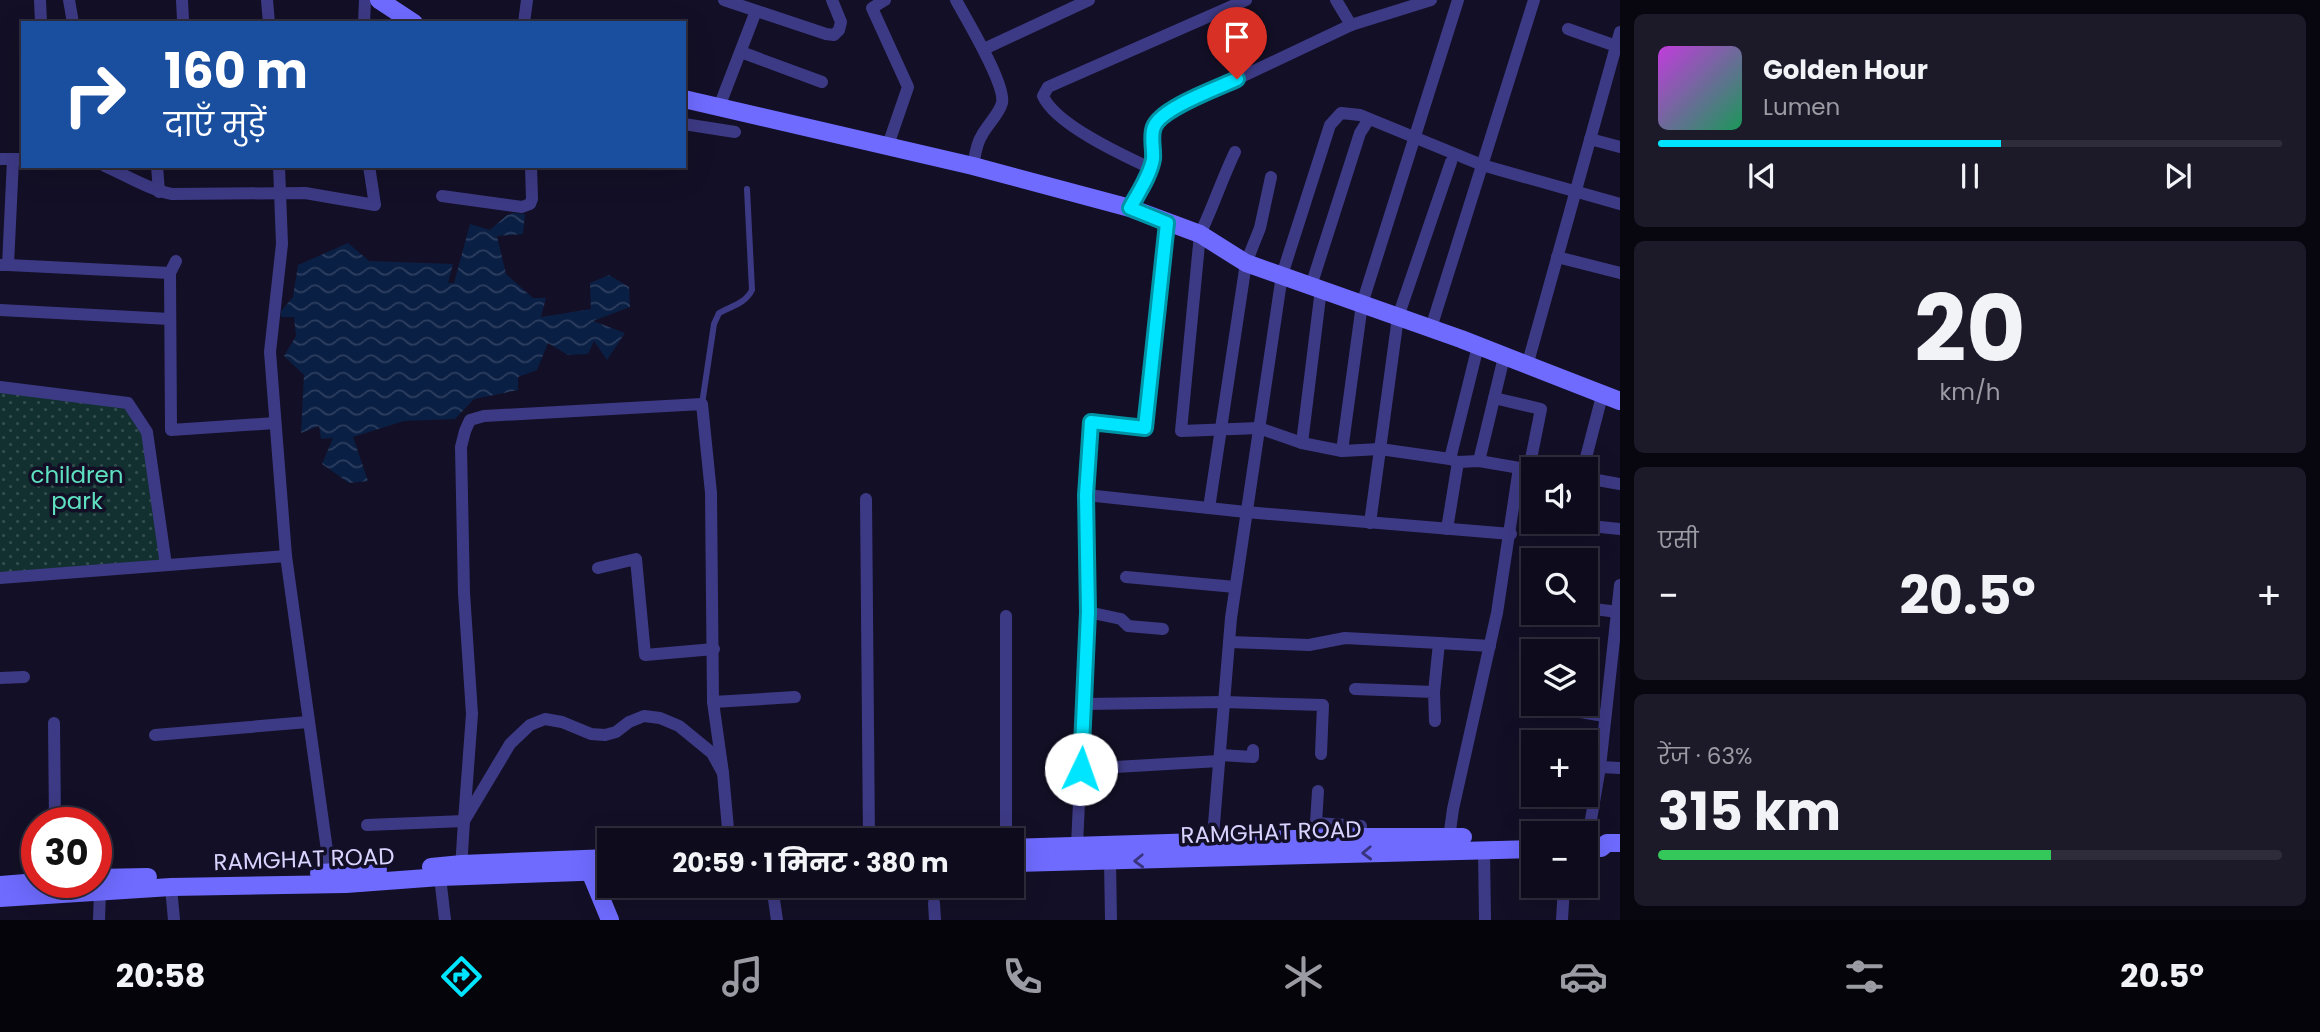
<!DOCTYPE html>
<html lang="hi">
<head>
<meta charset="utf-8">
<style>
  body { margin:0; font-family:Poppins,"Noto Sans Devanagari",sans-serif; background:#1c1929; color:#f1f3f6; height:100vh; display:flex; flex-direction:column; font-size:26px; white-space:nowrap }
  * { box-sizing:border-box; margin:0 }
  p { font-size:23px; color:#9b9ba3 }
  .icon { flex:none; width:38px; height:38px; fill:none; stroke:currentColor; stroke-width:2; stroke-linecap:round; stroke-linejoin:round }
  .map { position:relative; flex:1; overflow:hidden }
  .sheet { display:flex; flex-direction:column; gap:14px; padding:14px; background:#08060f; width:700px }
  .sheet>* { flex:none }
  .hud { position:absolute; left:21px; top:21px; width:665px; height:147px; border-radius:0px; box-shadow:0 7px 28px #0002,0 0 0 2px #2e2b3b; background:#1a4fa0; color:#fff; overflow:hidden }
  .fabs { position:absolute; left:1521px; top:457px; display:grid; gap:14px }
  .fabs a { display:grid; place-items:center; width:77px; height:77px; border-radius:0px; background:#0e0b1c; box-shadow:0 7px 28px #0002,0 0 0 2px #2e2b3b; font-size:35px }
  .speed { position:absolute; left:21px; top:807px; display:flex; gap:14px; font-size:35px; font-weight:700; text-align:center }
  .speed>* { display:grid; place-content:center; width:91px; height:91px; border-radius:50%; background:#0e0b1c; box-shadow:0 7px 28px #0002,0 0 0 2px #2e2b3b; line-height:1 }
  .speed .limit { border:10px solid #d22; background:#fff; color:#111 }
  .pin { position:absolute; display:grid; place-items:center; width:60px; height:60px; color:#fff; margin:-72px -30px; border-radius:50% 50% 50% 0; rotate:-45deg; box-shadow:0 0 7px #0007 }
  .pin .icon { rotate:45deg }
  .me { position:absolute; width:77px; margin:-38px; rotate:3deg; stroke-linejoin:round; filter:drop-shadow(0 0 5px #0008) }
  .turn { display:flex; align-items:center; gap:24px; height:147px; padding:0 28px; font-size:32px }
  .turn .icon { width:91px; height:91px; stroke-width:2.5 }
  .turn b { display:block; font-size:49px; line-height:60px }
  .big { font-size:52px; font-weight:700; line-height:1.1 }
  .sheet .card { flex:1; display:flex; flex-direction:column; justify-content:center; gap:10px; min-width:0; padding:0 24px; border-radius:10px; background:#1c1929 }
  .sheet .dial { align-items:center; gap:0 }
  .dial b { font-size:91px; line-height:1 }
  .song { display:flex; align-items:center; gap:21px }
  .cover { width:84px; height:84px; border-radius:10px; background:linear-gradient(135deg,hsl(290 70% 55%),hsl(150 70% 35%)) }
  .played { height:7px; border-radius:4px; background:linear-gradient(90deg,#00e5ff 55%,#2e2b3b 55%) }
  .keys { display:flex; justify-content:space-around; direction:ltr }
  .heat { display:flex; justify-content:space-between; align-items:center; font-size:38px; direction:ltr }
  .charge { height:10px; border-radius:5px; background:linear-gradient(90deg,#34c759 63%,#2e2b3b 0) }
  .trip { position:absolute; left:597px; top:828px; width:427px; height:70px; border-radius:0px; background:#0e0b1c; box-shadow:0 7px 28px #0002,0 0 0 2px #2e2b3b; font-weight:700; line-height:70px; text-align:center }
  .dock { display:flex; height:112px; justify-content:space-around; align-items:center; background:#06040b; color:#9b9ba3 }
  .dock .icon { width:49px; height:49px }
  .dock .selected { color:#00e5ff }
  .dock b { font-size:32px; color:#f1f3f6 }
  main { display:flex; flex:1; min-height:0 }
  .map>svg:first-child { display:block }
  .park { fill:url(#park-dots) }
  .water { fill:url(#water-waves) }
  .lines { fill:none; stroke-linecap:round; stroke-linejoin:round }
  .lane { stroke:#3d3a85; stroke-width:6 }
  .street { stroke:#3d3a85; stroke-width:12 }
  .secondary { stroke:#6f6bff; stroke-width:18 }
  .oneway { stroke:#38347d }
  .route-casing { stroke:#0095a6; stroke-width:18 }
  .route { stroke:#00e5ff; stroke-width:12 }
  .labels { text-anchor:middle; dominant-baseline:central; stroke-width:7; stroke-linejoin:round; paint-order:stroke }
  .park-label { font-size:23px; fill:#5fe0c0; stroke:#130f26 }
  .street-label { font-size:23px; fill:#d9d4ff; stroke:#130f26 }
</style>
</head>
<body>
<main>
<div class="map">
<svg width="1620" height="920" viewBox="0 0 1620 920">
  <defs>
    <pattern id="park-dots" width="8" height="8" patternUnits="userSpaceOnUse" patternTransform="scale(1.75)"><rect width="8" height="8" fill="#12302f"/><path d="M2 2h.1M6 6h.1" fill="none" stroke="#344d4e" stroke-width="1.8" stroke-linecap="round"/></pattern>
    <pattern id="water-waves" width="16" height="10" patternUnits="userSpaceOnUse" patternTransform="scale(1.75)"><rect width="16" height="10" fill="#0a1f44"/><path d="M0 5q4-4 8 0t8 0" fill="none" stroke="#2d3f60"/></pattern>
  </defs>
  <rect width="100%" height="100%" fill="#130f26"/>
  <polygon class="park" points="0,387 118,402 147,432 166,565 0,578"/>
  <polygon class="water" points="514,213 525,214 523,234 497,236 506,274 533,298 546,298 541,317 591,309 590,283 609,275 629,287 630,307 593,321 625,333 607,360 594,341 588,354 568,355 548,343 537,370 518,377 518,390 474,399 455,419 404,421 353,437 368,481 349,483 322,464 333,438 321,439 319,426 301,433 304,375 284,356 296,336 294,317 281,317 281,311 293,297 298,265 348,243 369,261 453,264 448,283 454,283 470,224 490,230 507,215"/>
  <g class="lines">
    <path class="lane" d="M702,404L714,324L719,313C731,306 745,304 752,290L747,189"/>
    <g class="street">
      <polyline points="40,0 41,23"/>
      <polyline points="69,0 73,23"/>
      <polyline points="182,0 183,20"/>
      <polyline points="267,0 269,23"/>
      <polyline points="724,0 826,34 834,35 839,30 841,22 832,0"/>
      <polyline points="885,0 872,8 908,87 887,148"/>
      <path d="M956,0C966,19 1006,84 1002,103C999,114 988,124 982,135C976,144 975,156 973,166"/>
      <polyline points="1336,0 1351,25"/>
      <polyline points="364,23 365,0"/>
      <polyline points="524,23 527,0"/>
      <polyline points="1568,29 1616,46"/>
      <polyline points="984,49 1089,0"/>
      <polyline points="741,52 822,82"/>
      <polyline points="719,107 756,11"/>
      <polyline points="684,124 735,132"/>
      <polyline points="1590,139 1620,147"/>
      <path d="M1235,152C1222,179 1213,207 1200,234L1181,431L1259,428L1302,443L1342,451L1380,449L1450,459"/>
      <polyline points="0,159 23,159"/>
      <path d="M105,166C125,175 152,191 172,194L305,193L375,205L369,166"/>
      <polyline points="157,166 159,192"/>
      <polyline points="279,166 282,244 270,352 286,556"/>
      <path d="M1150,168C1122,155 1055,124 1043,96L1048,87L1246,0"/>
      <polyline points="442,196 522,207 530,204 532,199 531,166"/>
      <path d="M1130,208C1137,195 1146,181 1151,167C1160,141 1141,133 1169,111L1351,25L1431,0"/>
      <polyline points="1557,257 1620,273"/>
      <polyline points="176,261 170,273 171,430 275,423"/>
      <polyline points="0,265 8,265 13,160"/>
      <polyline points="8,265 170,273"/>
      <polyline points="1311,286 1360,133 1369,119"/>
      <polyline points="0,310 170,319"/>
      <polyline points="1431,328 1534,0"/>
      <polyline points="1527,366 1620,32"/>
      <polyline points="0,387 128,403 147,432 166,565"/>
      <polyline points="1494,398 1541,409 1529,469"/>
      <polyline points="1302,443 1321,289"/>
      <polyline points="1342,451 1362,304 1458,0"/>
      <polyline points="1479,461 1504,357"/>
      <polyline points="1458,462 1479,461 1526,469"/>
      <polyline points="1583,469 1602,396"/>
      <polyline points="1586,478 1620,484"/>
      <polyline points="1086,495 1246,512 1511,534"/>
      <polyline points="866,499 869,840"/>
      <polyline points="1209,508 1246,263 1260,228 1271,177"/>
      <polyline points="1552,522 1620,529"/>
      <polyline points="1370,523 1398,317 1451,162"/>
      <polyline points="1447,529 1458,462 1450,459 1478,346"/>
      <polyline points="598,568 636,559 645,655 714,649"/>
      <polyline points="1126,577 1235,587"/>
      <polyline points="0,578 286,556 330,872"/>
      <polyline points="1586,608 1618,612"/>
      <polyline points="1088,612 1121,619 1128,626 1163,629"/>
      <polyline points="1006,616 1006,840"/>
      <polyline points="1229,642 1309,645 1345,638 1439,643 1434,692"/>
      <polyline points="1439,643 1490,646"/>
      <polyline points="0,678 24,677"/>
      <polyline points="1355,689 1434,692 1435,721"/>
      <polyline points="713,702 795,697"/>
      <polyline points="1084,704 1224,702 1323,705 1321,754"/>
      <polyline points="1557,708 1604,716"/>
      <polyline points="54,723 55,822"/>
      <polyline points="155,735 308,722"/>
      <polyline points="1220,755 1253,757 1253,750"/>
      <polyline points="1600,767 1620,768"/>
      <polyline points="1081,769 1219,761"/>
      <polyline points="1318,791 1316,823 1361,826 1360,837"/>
      <polyline points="367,825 464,821 472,714 464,593 461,447 465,431 470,420 484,416 702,404 711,493 713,702 723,773"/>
      <polyline points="1588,837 1600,767 1620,585"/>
      <polyline points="1449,838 1453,809 1497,613 1519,468"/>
      <polyline points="1077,845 1088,612 1086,495 1091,422 1145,428 1167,224"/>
      <polyline points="1212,848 1231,618 1282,275 1330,125 1341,113 1360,115 1482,165 1620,204"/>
      <polyline points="1484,850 1485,920"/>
      <polyline points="1110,861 1111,920"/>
      <polyline points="461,869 464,821 510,744 530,725 545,719 562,722 591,734 605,735 616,732 629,722 644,716 660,718 679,726 712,753 723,773 729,840"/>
      <polyline points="440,877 445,920"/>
      <polyline points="772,886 777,920"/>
      <polyline points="171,887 174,920"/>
      <polyline points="934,903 935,920"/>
      <polyline points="99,920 100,891"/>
      <polyline points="1562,920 1564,886"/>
    </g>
    <g class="secondary">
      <polyline points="379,0 414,23"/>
      <polyline points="684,99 973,166 1130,208 1200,234 1246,263 1461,339 1620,401"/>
      <polyline points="1012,848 1360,837 1463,837"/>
      <polyline points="1586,848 1601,848 1607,843 1620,843"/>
      <polyline points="586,862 610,920"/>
      <polyline points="1012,863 1533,849"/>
      <polyline points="431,867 462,864 609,858"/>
      <polyline points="319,873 378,870"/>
      <polyline points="96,878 148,877"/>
      <polyline points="0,885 38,882"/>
      <polyline points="0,898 171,887 346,884 440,877 609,871"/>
    </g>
  </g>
  <defs><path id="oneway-chevron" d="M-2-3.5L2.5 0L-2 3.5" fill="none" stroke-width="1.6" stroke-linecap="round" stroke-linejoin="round" transform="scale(1.75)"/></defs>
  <g class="oneway">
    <use href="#oneway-chevron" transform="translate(1367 853) rotate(178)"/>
    <use href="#oneway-chevron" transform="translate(1139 861) rotate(178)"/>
  </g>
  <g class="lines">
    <g class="route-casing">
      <path id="route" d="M1081,769L1088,612L1086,495L1091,422L1145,428L1167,223L1130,208C1138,193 1150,176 1153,159C1154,149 1150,136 1154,127C1161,108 1218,88 1237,79"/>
    </g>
    <use href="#route" class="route"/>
  </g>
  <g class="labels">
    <g class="park-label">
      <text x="77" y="475">children<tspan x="77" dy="26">park</tspan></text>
    </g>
    <g class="street-label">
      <text transform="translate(1271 832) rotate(-2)">RAMGHAT ROAD</text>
      <text transform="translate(304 859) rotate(-2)">RAMGHAT ROAD</text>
    </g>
  </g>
</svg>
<div class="fabs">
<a><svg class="icon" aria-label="sound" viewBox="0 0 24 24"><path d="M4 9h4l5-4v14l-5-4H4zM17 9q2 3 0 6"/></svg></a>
<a><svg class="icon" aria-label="search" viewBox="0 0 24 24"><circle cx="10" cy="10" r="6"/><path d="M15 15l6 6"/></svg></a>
<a><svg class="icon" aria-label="layers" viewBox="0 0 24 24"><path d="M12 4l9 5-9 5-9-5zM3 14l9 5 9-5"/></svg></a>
<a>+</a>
<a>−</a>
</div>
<div class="speed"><div class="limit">30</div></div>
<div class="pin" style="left:1237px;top:79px;background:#d93025"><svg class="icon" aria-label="arrive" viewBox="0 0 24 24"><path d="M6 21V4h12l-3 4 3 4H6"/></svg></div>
<svg class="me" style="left:1081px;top:769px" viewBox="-20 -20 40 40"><circle r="19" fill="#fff"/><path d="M0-13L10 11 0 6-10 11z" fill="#00e5ff"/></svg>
<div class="trip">20:59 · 1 मिनट · 380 m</div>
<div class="hud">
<div class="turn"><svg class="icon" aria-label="right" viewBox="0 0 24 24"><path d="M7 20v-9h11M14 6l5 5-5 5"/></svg><div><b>160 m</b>दाएँ मुड़ें</div></div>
</div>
</div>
<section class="sheet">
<div class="card">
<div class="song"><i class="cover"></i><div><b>Golden Hour</b><p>Lumen</p></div></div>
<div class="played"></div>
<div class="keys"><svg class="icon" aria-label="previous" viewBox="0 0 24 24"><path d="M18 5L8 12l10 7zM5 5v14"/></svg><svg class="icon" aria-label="pause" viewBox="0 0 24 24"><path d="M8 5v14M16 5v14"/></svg><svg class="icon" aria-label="next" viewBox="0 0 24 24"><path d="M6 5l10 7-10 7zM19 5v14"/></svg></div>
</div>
<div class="card dial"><b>20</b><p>km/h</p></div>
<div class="card"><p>एसी</p>
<div class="heat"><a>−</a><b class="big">20.5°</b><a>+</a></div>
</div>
<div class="card"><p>रेंज · 63%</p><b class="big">315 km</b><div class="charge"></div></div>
</section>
</main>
<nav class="dock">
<b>20:58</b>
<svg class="icon selected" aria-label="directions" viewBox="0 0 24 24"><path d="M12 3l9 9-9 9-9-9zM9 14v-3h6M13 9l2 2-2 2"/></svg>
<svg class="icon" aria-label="music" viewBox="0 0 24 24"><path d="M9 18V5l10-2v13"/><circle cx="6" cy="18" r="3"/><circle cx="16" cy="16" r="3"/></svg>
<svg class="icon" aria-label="phone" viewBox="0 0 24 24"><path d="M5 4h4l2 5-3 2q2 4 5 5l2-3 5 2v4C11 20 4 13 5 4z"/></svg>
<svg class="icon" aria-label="climate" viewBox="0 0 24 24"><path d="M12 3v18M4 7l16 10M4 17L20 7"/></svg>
<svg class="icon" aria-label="car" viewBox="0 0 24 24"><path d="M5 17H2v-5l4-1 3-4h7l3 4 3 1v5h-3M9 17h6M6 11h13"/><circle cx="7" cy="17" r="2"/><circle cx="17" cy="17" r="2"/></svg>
<svg class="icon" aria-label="filters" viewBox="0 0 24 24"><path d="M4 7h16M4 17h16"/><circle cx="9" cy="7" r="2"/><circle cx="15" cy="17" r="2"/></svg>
<b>20.5°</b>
</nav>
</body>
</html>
